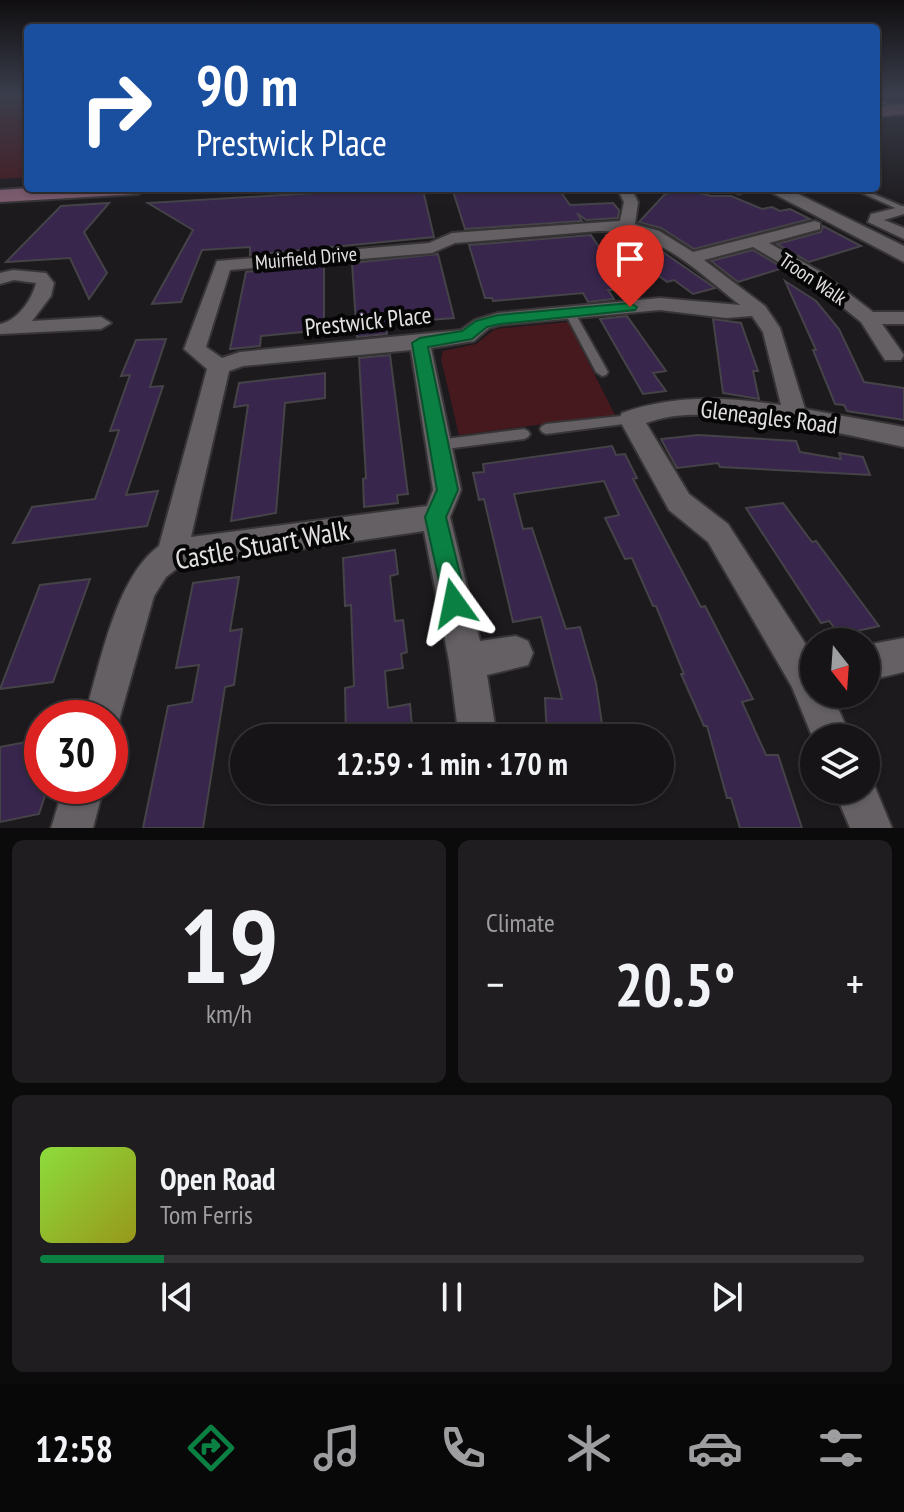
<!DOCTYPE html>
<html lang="en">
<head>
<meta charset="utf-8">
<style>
  body { margin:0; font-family:"PT Sans Narrow",sans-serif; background:#1f1d1f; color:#f1f3f6; height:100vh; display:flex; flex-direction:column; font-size:30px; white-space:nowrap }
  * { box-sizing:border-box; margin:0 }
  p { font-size:26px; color:#9e9ea1 }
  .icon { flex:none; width:44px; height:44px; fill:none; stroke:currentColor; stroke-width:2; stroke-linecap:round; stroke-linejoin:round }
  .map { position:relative; height:828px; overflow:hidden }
  .details { display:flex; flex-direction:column; gap:12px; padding:12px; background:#0c0b0c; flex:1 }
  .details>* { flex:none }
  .guide { position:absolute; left:24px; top:24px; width:856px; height:168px; border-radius:8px; box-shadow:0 2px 6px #0004,0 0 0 2px #353335; background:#1a4fa0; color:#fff; overflow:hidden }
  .needle { width:52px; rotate:163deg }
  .fabs { position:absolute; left:800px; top:628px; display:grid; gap:16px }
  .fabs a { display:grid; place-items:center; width:80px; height:80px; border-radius:50%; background:#161416; box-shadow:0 2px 6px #0004,0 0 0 2px #353335; font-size:40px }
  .speed { position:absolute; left:24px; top:700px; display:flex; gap:16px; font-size:40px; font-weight:700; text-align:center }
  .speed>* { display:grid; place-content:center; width:104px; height:104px; border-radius:50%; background:#161416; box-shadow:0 2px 6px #0004,0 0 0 2px #353335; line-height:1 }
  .speed .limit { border:12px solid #d22; background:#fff; color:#111 }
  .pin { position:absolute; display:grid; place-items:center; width:68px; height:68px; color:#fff; margin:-82px -34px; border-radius:50% 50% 50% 0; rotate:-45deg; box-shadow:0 0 8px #0007 }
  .pin .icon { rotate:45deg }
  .me { position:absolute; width:88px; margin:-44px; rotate:348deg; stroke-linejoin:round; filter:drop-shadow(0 0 6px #0008) }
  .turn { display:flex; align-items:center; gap:28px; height:168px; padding:0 40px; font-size:36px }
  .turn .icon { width:104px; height:104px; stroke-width:2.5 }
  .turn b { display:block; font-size:56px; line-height:68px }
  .big { font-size:60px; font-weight:700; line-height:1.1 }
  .details .widget { flex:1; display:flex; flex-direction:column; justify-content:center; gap:12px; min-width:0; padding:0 28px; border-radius:12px; background:#1f1d1f }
  .details .dial { align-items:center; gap:0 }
  .dial b { font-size:104px; line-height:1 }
  .song { display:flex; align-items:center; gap:24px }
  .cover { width:96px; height:96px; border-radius:12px; background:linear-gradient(135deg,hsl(90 70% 55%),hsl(60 70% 35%)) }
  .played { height:8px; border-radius:4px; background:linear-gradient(90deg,#0b8043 15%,#353335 15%) }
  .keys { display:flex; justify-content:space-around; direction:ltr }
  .heat { display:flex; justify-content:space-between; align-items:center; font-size:44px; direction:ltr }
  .details .tiles { flex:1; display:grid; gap:12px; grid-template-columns:1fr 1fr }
  .widget:last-child { grid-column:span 2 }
  .trip { position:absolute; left:230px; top:724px; width:444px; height:80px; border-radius:40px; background:#161416; box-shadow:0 2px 6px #0004,0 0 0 2px #353335; font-weight:700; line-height:80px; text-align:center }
  .menu { display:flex; height:128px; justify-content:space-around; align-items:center; background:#090809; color:#9e9ea1 }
  .menu .icon { width:56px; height:56px }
  .menu .active { color:#0b8043 }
  .menu b { font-size:36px; color:#f1f3f6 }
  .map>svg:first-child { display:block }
  .green { fill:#46191f }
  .building { fill:#38264d; stroke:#454348; stroke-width:2 }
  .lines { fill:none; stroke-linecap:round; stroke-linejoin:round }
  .service-casing { stroke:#383537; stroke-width:4 }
  .minor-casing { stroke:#383537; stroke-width:4 }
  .tertiary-casing { stroke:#383537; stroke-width:4 }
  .secondary-casing { stroke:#383537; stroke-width:4 }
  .service { fill:#646064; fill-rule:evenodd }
  .minor { fill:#646064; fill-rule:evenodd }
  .tertiary { fill:#646064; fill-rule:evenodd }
  .secondary { fill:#815d71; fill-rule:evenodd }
  .route { fill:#0b8043; stroke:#07532c; stroke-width:2 }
  .labels { text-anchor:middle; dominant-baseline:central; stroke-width:8; stroke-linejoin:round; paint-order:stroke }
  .far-street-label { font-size:20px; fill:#e3e0e2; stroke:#070607 }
  .street-label { font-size:24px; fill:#e3e0e2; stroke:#070607 }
  .near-street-label { font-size:28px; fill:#e3e0e2; stroke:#070607 }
</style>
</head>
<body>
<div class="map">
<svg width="904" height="828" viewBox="0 0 904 828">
  <rect width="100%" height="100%" fill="#1d1a1d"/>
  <g class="green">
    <polygon points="0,94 28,94 28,177 0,179"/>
    <polygon points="568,322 615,415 459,435 441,359 443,351 476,344 495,329"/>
  </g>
  <g class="building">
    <polygon points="398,188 423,190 434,237 250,255 250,247 202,250 181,302 152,304 193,230 148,203"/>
    <polygon points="452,188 558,188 570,205 613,203 619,210 618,218 586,220 577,213 582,221 465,229"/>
    <polygon points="679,188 711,196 731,196 762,209 772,207 780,211 790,209 810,219 694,249 661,228 639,222 664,195"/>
    <polygon points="109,203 84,232 107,273 89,299 70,258 6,262 61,206"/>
    <polygon points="823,226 861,246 809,262 777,244 821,232"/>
    <polygon points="591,235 627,289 608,290 614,299 588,302 583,293 493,301 492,298 485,298 469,245"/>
    <polygon points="605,235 639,240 657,248 715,288 693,294 674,280 667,282"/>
    <polygon points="753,250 783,268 738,282 711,261"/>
    <polygon points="438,254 454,318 389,323 386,324 387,334 357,337 352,263"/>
    <polygon points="324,265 324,330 261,336 260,346 230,349 246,272"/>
    <polygon points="785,281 816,301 839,329 864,382 904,388 904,420 847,411 844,405 835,404 813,350 816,350"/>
    <polygon points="627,316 666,371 653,373 666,391 643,394 600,319"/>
    <polygon points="713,319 741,323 758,371 753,371 759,399 723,393"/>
    <polygon points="166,339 150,387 163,386 126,495 158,491 147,526 13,543 32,507 95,499 119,430 110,431 130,375 121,376 136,340"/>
    <polygon points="390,355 408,494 397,495 398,503 364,507 363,479 366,478 359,358"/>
    <polygon points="325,373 325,398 285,403 276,513 231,521 248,405 234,407 239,383"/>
    <polygon points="698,435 796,441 800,452 841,459 839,453 863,457 870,475 720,467 718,463 677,468 661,439"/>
    <polygon points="612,446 616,455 625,454 637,478 633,479 701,607 705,606 753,699 742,702 766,755 778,755 802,828 740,828 731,798 727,798 707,726 704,726 681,674 684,674 656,606 653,606 632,558 625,559 605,518 619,515 604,481 514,494 523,529 532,528 566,629 580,627 596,683 604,738 547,738 545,698 562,699 541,617 513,622 484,499 479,500 473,473 484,472 483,464"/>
    <polygon points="783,503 812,542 816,541 879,626 840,635 829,621 821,623 746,508"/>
    <polygon points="395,550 398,574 390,576 395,621 403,620 407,652 401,654 403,668 385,671 388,708 410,704 413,738 346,738 345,688 354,686 351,605 345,606 343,558"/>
    <polygon points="239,577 230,631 242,629 234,685 225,687 203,828 143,828 168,706 192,702 199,665 176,668 193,583"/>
    <polygon points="90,579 53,682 0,689 40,585"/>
    <polygon points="42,739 42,786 48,786 39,814 0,822 0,747"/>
  </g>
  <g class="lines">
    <g class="service-casing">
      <g id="service">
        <polygon points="876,99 904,108 904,110 876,102"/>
        <polygon points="804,188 815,188 807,191"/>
        <polygon points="851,188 860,188 904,207 904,212"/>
        <polygon points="570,310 575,313 608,372 606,375 602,376 596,372 565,313"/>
        <polygon points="631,415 637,419 631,423 546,434 542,432 540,429 542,426 546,424"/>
        <polygon points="524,429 528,431 530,434 528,437 524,439 438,450 434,448 432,445 434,442 438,440"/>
      </g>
    </g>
    <g class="minor-casing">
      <g id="minor">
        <path d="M617,188H631L638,202L635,224L659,231L693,252L815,221L820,223V229L769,243L821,272L873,312H904V324H882L904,355L901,360H885L861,322L809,280L753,247L704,260L765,306L780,328L805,409L904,427V447C867,439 830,430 794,426C745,421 694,405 646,423L689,494L728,524L814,657V694H832L851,738H814V741L792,687L708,542L669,510L619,419L622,413C675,394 726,397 781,405L763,332L752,316L726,318L660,310L500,325L489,328L474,341L431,348L461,490L450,517L480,641L516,636L528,641L533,653L528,665L487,675L497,738H459L449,661L424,531L179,567L166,577L154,596L116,731L110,734V718H84C100,666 115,578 159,546L207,369L184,349L217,261L429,243L452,233L620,221L624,202ZM598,231C660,231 694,269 740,305L660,298L498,313L475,320L461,330L240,352L222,358L206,347L230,270L432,253L455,243ZM411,350L433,490L427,506L191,537L229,371L243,366Z"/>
        <polygon points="726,188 745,188 746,190 739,194"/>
        <polygon points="904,206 904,214 884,220 904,228 904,239 868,222 871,214"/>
        <path d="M13,270L46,273L54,283L51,296L32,321L101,317L111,323L101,329L0,334V324C17,321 32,300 36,283L14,280L0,284V273Z"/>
        <polygon points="904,638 904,672 866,681 866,645"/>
        <polygon points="866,774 870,775 892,828 850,828 834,790 866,790"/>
        <polygon points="64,786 104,786 93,828 51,828"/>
      </g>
    </g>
    <g class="tertiary-casing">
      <polygon id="tertiary" points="763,188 786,188 904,246 904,262"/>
    </g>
    <g class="secondary-casing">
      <g id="secondary">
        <polygon points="904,104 904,114 876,117 876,107"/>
        <polygon points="29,188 148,188 138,194 0,202 0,190"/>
      </g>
    </g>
    <use href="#service" class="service"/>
    <use href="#minor" class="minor"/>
    <use href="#tertiary" class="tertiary"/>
    <use href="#secondary" class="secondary"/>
  </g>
  <linearGradient id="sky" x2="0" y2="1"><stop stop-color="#100e10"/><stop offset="0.45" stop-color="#3a3e4c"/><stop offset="1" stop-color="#3a3e4c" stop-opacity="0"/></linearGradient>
  <rect width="904" height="209" fill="url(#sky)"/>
  <polygon class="route" points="630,303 637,307 635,310 500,324 487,327 472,339 428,347 458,490 446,517 467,603 463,612 454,615 446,612 425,517 437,490 412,343 420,338 462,331 476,321 498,315"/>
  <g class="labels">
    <g class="far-street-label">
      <text transform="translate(306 258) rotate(-5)">Muirfield Drive</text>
      <text transform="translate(813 279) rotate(34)">Troon Walk</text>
    </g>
    <g class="street-label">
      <text transform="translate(368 321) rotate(-6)">Prestwick Place</text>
      <text transform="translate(769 417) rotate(7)">Gleneagles Road</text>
    </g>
    <g class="near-street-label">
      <text transform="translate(262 544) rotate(-10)">Castle Stuart Walk</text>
    </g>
  </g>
</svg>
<div class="fabs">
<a><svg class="needle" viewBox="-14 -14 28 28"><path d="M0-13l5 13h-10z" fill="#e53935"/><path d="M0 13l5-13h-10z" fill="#9e9ea1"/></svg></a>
<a><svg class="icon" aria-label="layers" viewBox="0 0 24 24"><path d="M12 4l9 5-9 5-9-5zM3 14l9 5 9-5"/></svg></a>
</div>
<div class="speed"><div class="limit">30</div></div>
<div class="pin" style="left:630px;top:307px;background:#d93025"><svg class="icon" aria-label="arrive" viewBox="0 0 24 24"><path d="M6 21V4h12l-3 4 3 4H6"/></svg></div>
<svg class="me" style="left:454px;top:603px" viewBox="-20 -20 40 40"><path d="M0-17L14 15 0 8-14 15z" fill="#0b8043" stroke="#fff" stroke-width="4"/></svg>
<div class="trip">12:59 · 1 min · 170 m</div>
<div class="guide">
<div class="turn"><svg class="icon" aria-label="right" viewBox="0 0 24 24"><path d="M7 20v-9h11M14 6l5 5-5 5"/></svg><div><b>90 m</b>Prestwick Place</div></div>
</div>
</div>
<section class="details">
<div class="tiles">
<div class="widget dial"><b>19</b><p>km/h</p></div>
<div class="widget"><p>Climate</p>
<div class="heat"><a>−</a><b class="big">20.5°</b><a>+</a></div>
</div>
<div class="widget">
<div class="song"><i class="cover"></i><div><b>Open Road</b><p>Tom Ferris</p></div></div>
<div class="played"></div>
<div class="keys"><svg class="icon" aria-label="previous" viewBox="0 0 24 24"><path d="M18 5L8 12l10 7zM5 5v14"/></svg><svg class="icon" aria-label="pause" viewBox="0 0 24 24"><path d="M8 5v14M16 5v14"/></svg><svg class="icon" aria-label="next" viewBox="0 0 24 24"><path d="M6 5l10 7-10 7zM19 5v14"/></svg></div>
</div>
</div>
</section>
<nav class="menu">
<b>12:58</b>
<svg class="icon active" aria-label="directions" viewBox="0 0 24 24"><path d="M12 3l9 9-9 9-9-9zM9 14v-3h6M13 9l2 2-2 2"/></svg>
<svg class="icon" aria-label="music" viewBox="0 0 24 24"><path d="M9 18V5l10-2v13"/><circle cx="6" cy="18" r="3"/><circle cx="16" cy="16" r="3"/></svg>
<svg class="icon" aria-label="phone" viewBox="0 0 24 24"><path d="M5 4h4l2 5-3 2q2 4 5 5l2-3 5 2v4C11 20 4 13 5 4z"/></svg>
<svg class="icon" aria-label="climate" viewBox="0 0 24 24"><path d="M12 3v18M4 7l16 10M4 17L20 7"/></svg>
<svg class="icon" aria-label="car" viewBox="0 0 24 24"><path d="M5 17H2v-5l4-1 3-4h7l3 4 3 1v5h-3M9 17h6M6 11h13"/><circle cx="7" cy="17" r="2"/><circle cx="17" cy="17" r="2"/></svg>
<svg class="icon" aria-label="filters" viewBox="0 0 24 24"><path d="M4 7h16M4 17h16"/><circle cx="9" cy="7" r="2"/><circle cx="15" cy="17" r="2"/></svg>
</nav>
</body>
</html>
